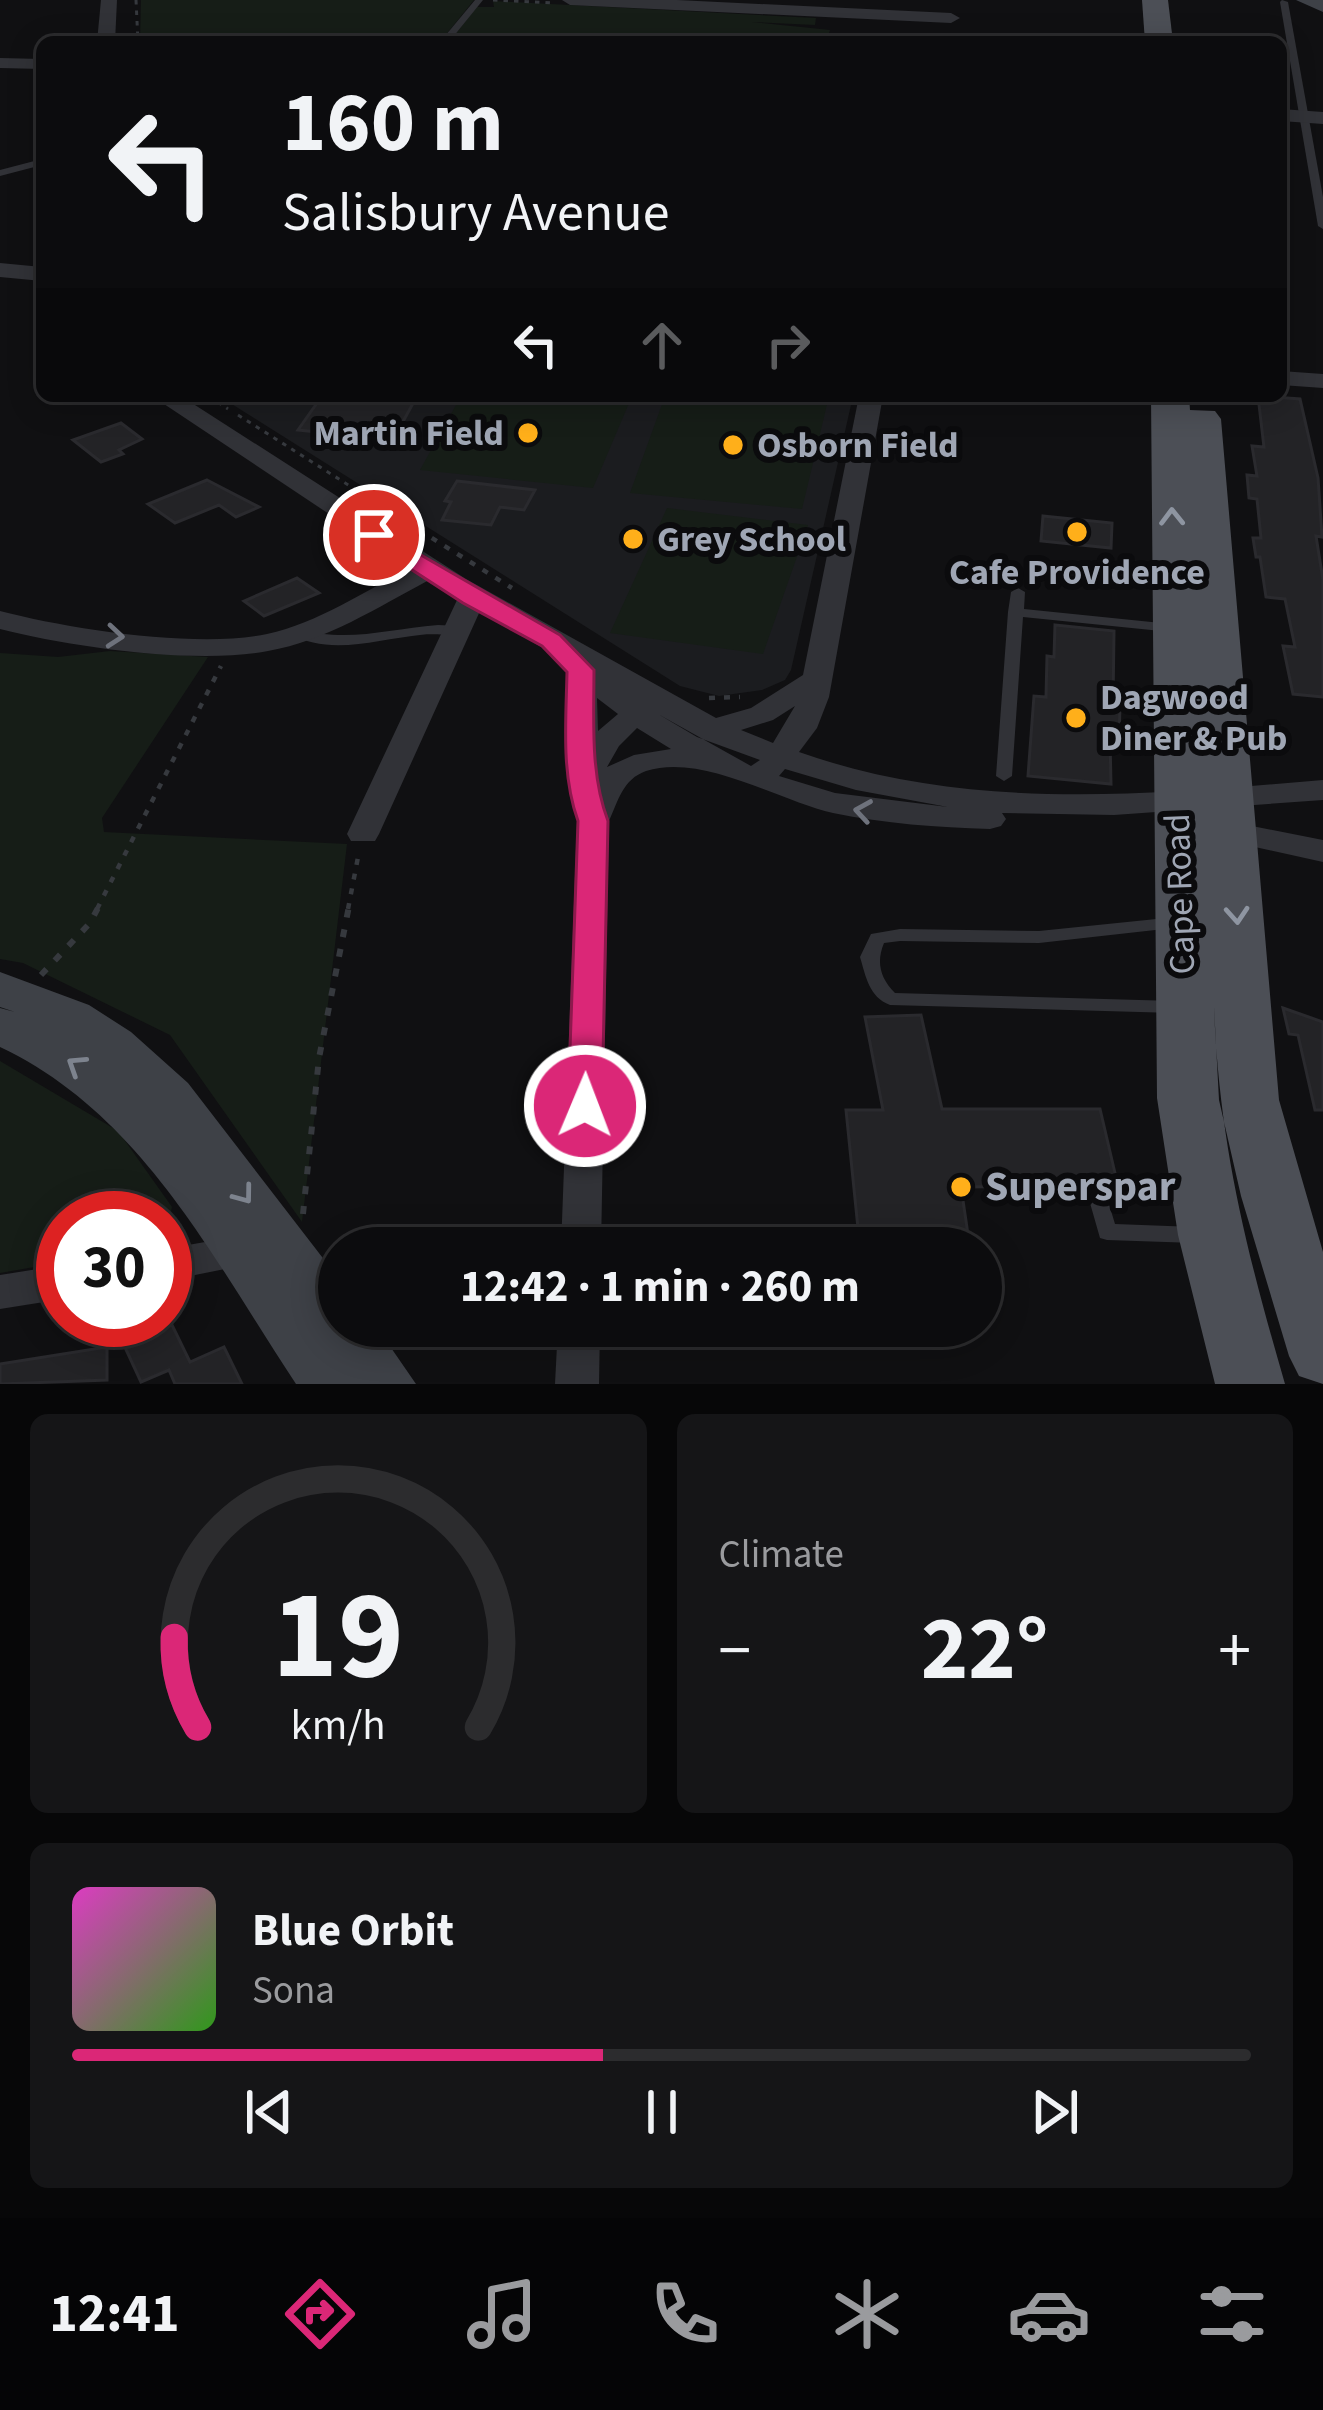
<!DOCTYPE html>
<html lang="en">
<head>
<meta charset="utf-8">
<style>
  body { margin:0; font-family:"Source Sans 3",sans-serif; background:#151517; color:#f1f3f6; height:100vh; display:flex; flex-direction:column; font-size:45px; white-space:nowrap }
  * { box-sizing:border-box; margin:0 }
  p { font-size:39px; color:#9a9b9e }
  .icon { flex:none; width:66px; height:66px; fill:none; stroke:currentColor; stroke-width:2; stroke-linecap:round; stroke-linejoin:round }
  .map { position:relative; height:1384px; overflow:hidden }
  .sheet { display:flex; flex-direction:column; gap:30px; padding:30px; background:#070708; flex:1 }
  .sheet>* { flex:none }
  .banner { position:absolute; left:36px; top:36px; width:1251px; height:366px; border-radius:18px; box-shadow:0 6px 30px #0003,0 0 0 3px #2c2c2e; background:#0c0c0e; color:#f1f3f6; overflow:hidden }
  .speed { position:absolute; left:36px; top:1191px; display:flex; gap:24px; font-size:60px; font-weight:700; text-align:center }
  .speed>* { display:grid; place-content:center; width:156px; height:156px; border-radius:50%; background:#0c0c0e; box-shadow:0 6px 30px #0003,0 0 0 3px #2c2c2e; line-height:1 }
  .speed .limit { border:18px solid #d22; background:#fff; color:#111 }
  .pin { position:absolute; display:grid; place-items:center; width:102px; height:102px; color:#fff; margin:-51px; border:6px solid #fff; border-radius:50%; box-shadow:0 3px 12px #0007 }
  .me { position:absolute; width:132px; margin:-66px; rotate:1deg; stroke-linejoin:round; filter:drop-shadow(0 0 9px #0008) }
  .turn { display:flex; align-items:center; gap:42px; height:252px; padding:0 48px; font-size:54px }
  .turn .icon { width:156px; height:156px; stroke-width:2.5 }
  .turn b { display:block; font-size:84px; line-height:102px }
  .lanes { display:flex; align-items:center; height:114px; padding:0 48px; background:#0003; justify-content:center; gap:60px; direction:ltr }
  .lanes .off { opacity:.35 }
  .big { font-size:90px; font-weight:700; line-height:1.1 }
  .sheet .tile { flex:1; display:flex; flex-direction:column; justify-content:center; gap:18px; min-width:0; padding:0 42px; border-radius:18px; background:#151517 }
  .sheet .dial { align-items:center; gap:0 }
  .dial svg { height:312px; overflow:visible; fill:none; stroke:#2c2c2e; stroke-width:7; stroke-linecap:round; text-anchor:middle }
  .dial text { fill:#f1f3f6; stroke:none }
  .song { display:flex; align-items:center; gap:36px }
  .cover { width:144px; height:144px; border-radius:18px; background:linear-gradient(135deg,hsl(310 70% 55%),hsl(110 70% 35%)) }
  .played { height:12px; border-radius:6px; background:linear-gradient(90deg,#db2777 45%,#2c2c2e 45%) }
  .keys { display:flex; justify-content:space-around; direction:ltr }
  .heat { display:flex; justify-content:space-between; align-items:center; font-size:66px; direction:ltr }
  .sheet .tiles { flex:1; display:grid; gap:30px; grid-template-columns:1fr 1fr }
  .tile:last-child { grid-column:span 2 }
  .trip { position:absolute; left:318px; top:1227px; width:684px; height:120px; border-radius:60px; background:#0c0c0e; box-shadow:0 6px 30px #0003,0 0 0 3px #2c2c2e; font-weight:700; line-height:120px; text-align:center }
  .tab-bar { display:flex; height:192px; justify-content:space-around; align-items:center; background:#050506; color:#9a9b9e }
  .tab-bar .icon { width:84px; height:84px }
  .tab-bar .current { color:#db2777 }
  .tab-bar b { font-size:54px; color:#f1f3f6 }
  .map>svg:first-child { display:block }
  .built { fill:#1b1c1f }
  .green { fill:#161d17 }
  .building { fill:#232326; stroke:#2a2a2e; stroke-width:3 }
  .lines { fill:none; stroke-linecap:round; stroke-linejoin:round }
  .path-far2 { stroke:#36393e; stroke-width:3; stroke-dasharray:4.5 6; stroke-linecap:butt }
  .path-far1 { stroke:#36393e; stroke-width:4.5; stroke-dasharray:6 9; stroke-linecap:butt }
  .path { stroke:#36393e; stroke-width:6; stroke-dasharray:8 12; stroke-linecap:butt }
  .lane { fill:#313237; fill-rule:evenodd }
  .street { fill:#313237; fill-rule:evenodd }
  .secondary { fill:#3e4147; fill-rule:evenodd }
  .primary { fill:#4c4f56; fill-rule:evenodd }
  .oneway { stroke:#8e95a1 }
  .oneway2 { stroke:#6e727c }
  .oneway3 { stroke:#7d838e }
  .route { fill:#db2777; stroke:#8e194d; stroke-width:3 }
  .poi-dot { fill:#ffaf1a; stroke:#0b0b0d; stroke-width:4.5 }
  .labels { text-anchor:middle; dominant-baseline:central; stroke-width:12; stroke-linejoin:round; paint-order:stroke }
  .poi-label { font-size:36px; font-weight:bold; fill:#9fa6b4; stroke:#0b0b0d; text-anchor:start }
  .street-label { font-size:36px; fill:#9fa6b4; stroke:#0b0b0d }
  .near-poi-label { font-size:42px; font-weight:bold; fill:#9fa6b4; stroke:#0b0b0d; text-anchor:start }
</style>
</head>
<body>
<div class="map">
<svg width="1323" height="1384" viewBox="0 0 1323 1384">
  <rect width="100%" height="100%" fill="#101012"/>
  <polygon class="built" points="219,396 853,396 791,670 785,680 762,690 719,696 680,686"/>
  <g class="green">
    <polygon points="141,0 474,0 440,42 140,42"/>
    <polygon points="493,1 816,18 815,25 751,22 830,30 826,42 449,42 477,7 494,7"/>
    <polygon points="461,396 632,396 593,488 420,470"/>
    <polygon points="665,396 829,396 802,509 630,493"/>
    <polygon points="667,508 808,525 763,654 610,633"/>
    <polygon points="110,651 208,657 102,818 104,832 347,844 302,1222 170,1035 23,963 0,959 0,653 58,657"/>
    <polygon points="0,1061 118,1131 172,1207 166,1232 165,1218 63,1218 63,1262 0,1273"/>
  </g>
  <g class="building">
    <polygon points="322,396 417,396 393,440 298,430"/>
    <polygon points="1258,396 1300,399 1318,478 1322,537 1316,536 1323,580 1323,697 1293,694 1283,646 1295,647 1285,599 1266,597 1260,557 1256,557 1253,538 1261,538 1257,499 1249,498 1247,475 1257,476 1252,446 1264,447"/>
    <polygon points="121,423 142,439 119,450 123,454 101,462 73,440"/>
    <polygon points="207,480 259,507 236,517 219,505 175,523 148,504"/>
    <polygon points="457,481 535,490 524,510 500,507 491,525 442,520 451,502 445,501"/>
    <polygon points="1043,516 1112,523 1111,548 1041,541"/>
    <polygon points="297,578 319,593 264,616 244,601"/>
    <polygon points="1055,625 1114,631 1113,704 1120,705 1119,741 1110,740 1111,784 1028,776 1034,696 1046,697 1047,656 1054,657"/>
    <polygon points="1283,1008 1323,1022 1323,1110 1315,1110 1298,1035 1289,1034"/>
    <polygon points="921,1015 942,1109 1100,1109 1118,1186 1094,1177 1082,1186 961,1187 970,1248 860,1248 846,1110 883,1110 865,1017"/>
    <polygon points="172,1325 190,1362 224,1347 242,1384 175,1384 169,1370 141,1382 123,1343"/>
    <polygon points="107,1347 107,1380 0,1384 0,1364"/>
  </g>
  <g class="lines">
    <g class="path-far2">
      <polyline points="136,0 138,42"/>
      <polyline points="493,0 554,3"/>
      <polyline points="209,396 228,409"/>
      <polyline points="238,415 424,533"/>
    </g>
    <g class="path-far1">
      <polyline points="419,530 512,588"/>
      <polyline points="709,698 740,697"/>
      <polyline points="97,909 221,666"/>
      <polyline points="348,909 359,852"/>
    </g>
    <g class="path">
      <polyline points="41,975 90,923 99,906"/>
      <polyline points="303,1214 319,1058 349,906"/>
    </g>
    <g class="lane">
      <polygon points="475,0 483,0 449,42 440,42"/>
      <polygon points="1282,0 1288,2 1323,197 1323,229 1318,226 1280,2"/>
      <polygon points="42,159 42,165 0,176 0,170"/>
      <polygon points="1018,588 1025,592 1024,609 1171,624 1178,628 1171,632 1023,617 1012,776 1004,781 996,776 1008,612 1011,592"/>
      <path d="M438,625L459,626L466,630C454,637 436,633 420,635C378,639 328,657 290,633L297,629C349,643 387,629 438,625Z"/>
      <path d="M1176,917L1182,919L1185,923L1182,927L1039,943L900,941L884,943C876,962 880,978 895,993L1175,1001L1181,1003L1184,1007L1181,1011L1175,1013L890,1005C869,997 866,977 860,957L871,934L900,929L1039,931Z"/>
      <polygon points="1096,1181 1103,1184 1115,1224 1195,1227 1202,1229 1205,1235 1202,1241 1195,1243 1107,1240 1100,1238 1086,1189 1089,1184"/>
    </g>
    <g class="street">
      <polygon points="101,0 117,0 115,42 97,42"/>
      <polygon points="562,0 677,0 951,13 960,18 951,23 570,5"/>
      <polygon points="0,58 42,59 42,69 0,68"/>
      <polygon points="1281,109 1323,112 1323,124 1281,121"/>
      <polygon points="0,263 42,267 42,281 0,277"/>
      <polygon points="1281,371 1323,374 1323,388 1281,385"/>
      <path d="M152,396H181L466,579L716,718L751,708L803,675L859,396H883L829,697L817,728L799,752C968,812 1148,795 1323,780V800L1114,815L1002,813L1006,819L1001,826L990,829C937,827 885,824 833,813C777,800 702,753 646,771C623,779 618,801 609,821L601,1248H561L577,821L568,779L566,670L570,664L480,611L379,834L375,841H351L347,834L458,598L429,580C378,607 326,641 268,651C196,665 71,647 0,629V611C69,629 198,649 267,634C318,623 365,591 410,568ZM597,698L618,714L598,731ZM795,706L773,743L741,730L773,720ZM658,714L697,737L760,760L751,766ZM637,728L671,749L634,755L607,767L619,746ZM785,769L856,790L948,807L835,793L779,776Z"/>
      <polygon points="1217,819 1323,840 1323,862 1205,836 1201,829 1205,822"/>
      <polygon points="251,1234 265,1239 271,1250 265,1261 165,1281 165,1249"/>
      <polygon points="63,1265 63,1299 0,1309 0,1275"/>
      <polygon points="558,1326 600,1326 599,1384 555,1384"/>
    </g>
    <g class="secondary">
      <polygon points="1296,0 1323,0 1323,12"/>
      <path d="M0,972L89,1005L131,1032L188,1083L339,1279V1326H376L416,1384H296C213,1259 142,1114 0,1047V1008L15,1012L0,1007Z"/>
    </g>
    <g class="primary">
      <polygon points="1142,0 1168,0 1173,42 1145,42"/>
      <path d="M1151,396H1189L1190,410L1215,411L1221,419L1279,1100L1323,1252V1384L1299,1376L1289,1356L1241,1196L1219,1100L1214,1007C1219,1144 1247,1253 1285,1384H1215L1178,1235L1157,1098Z"/>
    </g>
  </g>
  <defs><path id="oneway-chevron" d="M-2-3.5L2.5 0L-2 3.5" fill="none" stroke-width="1.6" stroke-linecap="round" stroke-linejoin="round" transform="scale(3)"/></defs>
  <g class="oneway">
    <use href="#oneway-chevron" transform="translate(1172 517) rotate(-91)"/>
    <use href="#oneway-chevron" transform="translate(1237 915) rotate(86)"/>
  </g>
  <g class="oneway2">
    <use href="#oneway-chevron" transform="translate(115 636) rotate(5)"/>
    <use href="#oneway-chevron" transform="translate(863 811) rotate(-171)"/>
  </g>
  <g class="oneway3">
    <use href="#oneway-chevron" transform="translate(76 1065) rotate(-147)"/>
    <use href="#oneway-chevron" transform="translate(244 1195) rotate(53)"/>
  </g>
  <path class="route" d="M374,528L560,635L594,670C594,720 590,774 608,821L602,1106L597,1115L585,1119L573,1115L568,1106L578,821C561,774 566,721 567,672L542,646L463,603L366,540L362,535Z"/>
  <g class="poi-dot">
    <circle cx="528" cy="433" r="12"/>
    <circle cx="733" cy="445" r="12"/>
    <circle cx="1077" cy="532" r="12"/>
    <circle cx="633" cy="539" r="12"/>
    <circle cx="1076" cy="718" r="12"/>
    <circle cx="961" cy="1187" r="12"/>
  </g>
  <g class="labels">
    <g class="poi-label">
      <text x="504" y="433" text-anchor="end">Martin Field</text>
      <text x="757" y="445">Osborn Field</text>
      <text x="657" y="539">Grey School</text>
      <text x="1077" y="572" text-anchor="middle">Cafe Providence</text>
      <text x="1100" y="697">Dagwood<tspan x="1100" dy="41">Diner &amp; Pub</tspan></text>
    </g>
    <g class="street-label">
      <text transform="translate(1180 894) rotate(-92)">Cape Road</text>
    </g>
    <g class="near-poi-label">
      <text x="985" y="1187">Superspar</text>
    </g>
  </g>
</svg>
<div class="speed"><div class="limit">30</div></div>
<div class="pin" style="left:374px;top:535px;background:#d93025"><svg class="icon" aria-label="arrive" viewBox="0 0 24 24"><path d="M6 21V4h12l-3 4 3 4H6"/></svg></div>
<svg class="me" style="left:585px;top:1106px" viewBox="-20 -20 40 40"><circle r="17" fill="#db2777" stroke="#fff" stroke-width="3"/><path d="M0-11L8 9 0 5-8 9z" fill="#fff"/></svg>
<div class="trip">12:42 · 1 min · 260 m</div>
<div class="banner">
<div class="turn"><svg class="icon" aria-label="left" viewBox="0 0 24 24"><path d="M17 20v-9H6M10 6l-5 5 5 5"/></svg><div><b>160 m</b>Salisbury Avenue</div></div>
<div class="lanes"><svg class="icon" aria-label="left" viewBox="0 0 24 24"><path d="M17 20v-9H6M10 6l-5 5 5 5"/></svg><svg class="icon off" aria-label="ahead" viewBox="0 0 24 24"><path d="M12 20V5M6 11l6-6 6 6"/></svg><svg class="icon off" aria-label="right" viewBox="0 0 24 24"><path d="M7 20v-9h11M14 6l5 5-5 5"/></svg></div>
</div>
</div>
<section class="sheet">
<div class="tiles">
<div class="tile dial"><svg viewBox="0 0 100 80">
<path d="M14 69A42 42 0 1 1 86 69"/>
<path d="M14 69A42 42 0 0 1 8 46" stroke="#db2777"/>
<text x="50" y="56" font-size="32" font-weight="700">19</text>
<text x="50" y="72" font-size="11">km/h</text>
</svg></div>
<div class="tile"><p>Climate</p>
<div class="heat"><a>−</a><b class="big">22°</b><a>+</a></div>
</div>
<div class="tile">
<div class="song"><i class="cover"></i><div><b>Blue Orbit</b><p>Sona</p></div></div>
<div class="played"></div>
<div class="keys"><svg class="icon" aria-label="previous" viewBox="0 0 24 24"><path d="M18 5L8 12l10 7zM5 5v14"/></svg><svg class="icon" aria-label="pause" viewBox="0 0 24 24"><path d="M8 5v14M16 5v14"/></svg><svg class="icon" aria-label="next" viewBox="0 0 24 24"><path d="M6 5l10 7-10 7zM19 5v14"/></svg></div>
</div>
</div>
</section>
<nav class="tab-bar">
<b>12:41</b>
<svg class="icon current" aria-label="directions" viewBox="0 0 24 24"><path d="M12 3l9 9-9 9-9-9zM9 14v-3h6M13 9l2 2-2 2"/></svg>
<svg class="icon" aria-label="music" viewBox="0 0 24 24"><path d="M9 18V5l10-2v13"/><circle cx="6" cy="18" r="3"/><circle cx="16" cy="16" r="3"/></svg>
<svg class="icon" aria-label="phone" viewBox="0 0 24 24"><path d="M5 4h4l2 5-3 2q2 4 5 5l2-3 5 2v4C11 20 4 13 5 4z"/></svg>
<svg class="icon" aria-label="climate" viewBox="0 0 24 24"><path d="M12 3v18M4 7l16 10M4 17L20 7"/></svg>
<svg class="icon" aria-label="car" viewBox="0 0 24 24"><path d="M5 17H2v-5l4-1 3-4h7l3 4 3 1v5h-3M9 17h6M6 11h13"/><circle cx="7" cy="17" r="2"/><circle cx="17" cy="17" r="2"/></svg>
<svg class="icon" aria-label="filters" viewBox="0 0 24 24"><path d="M4 7h16M4 17h16"/><circle cx="9" cy="7" r="2"/><circle cx="15" cy="17" r="2"/></svg>
</nav>
</body>
</html>
